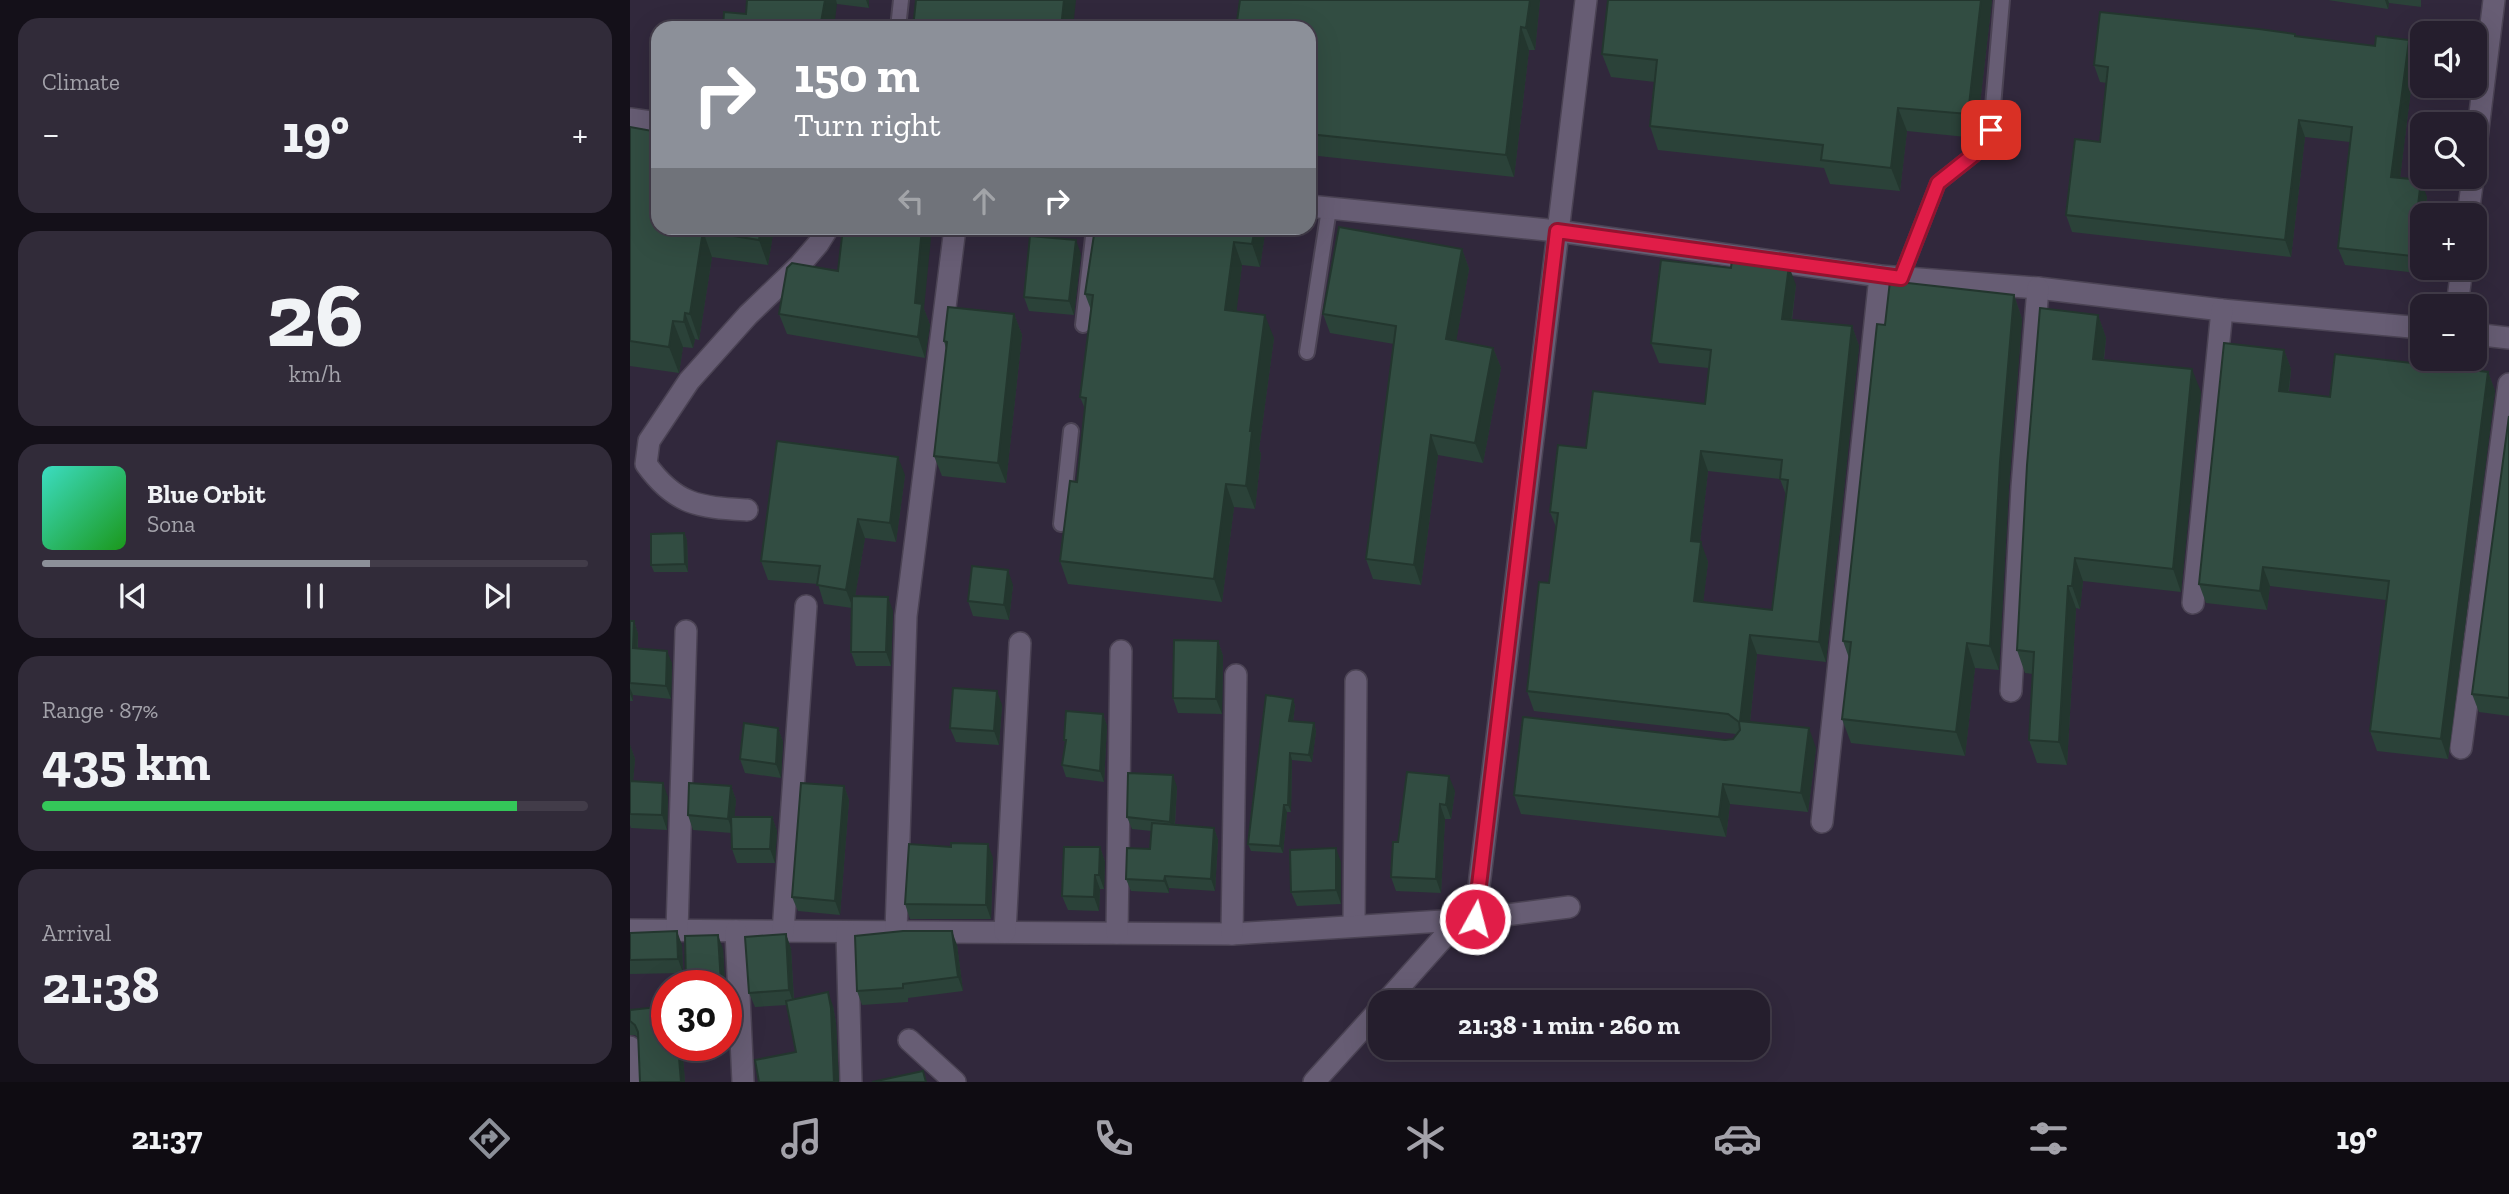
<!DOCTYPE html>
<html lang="en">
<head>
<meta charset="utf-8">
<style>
  body { margin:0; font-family:"Zilla Slab",serif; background:#312b39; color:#f1f3f6; height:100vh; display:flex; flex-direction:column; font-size:26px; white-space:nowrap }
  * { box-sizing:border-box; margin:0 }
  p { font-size:23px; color:#a3a2aa }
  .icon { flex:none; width:38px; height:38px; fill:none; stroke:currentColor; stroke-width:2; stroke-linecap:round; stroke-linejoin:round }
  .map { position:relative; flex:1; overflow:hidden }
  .sheet { display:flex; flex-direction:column; gap:18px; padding:18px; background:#141019; width:630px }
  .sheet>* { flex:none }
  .top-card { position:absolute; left:21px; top:21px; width:665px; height:214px; border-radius:21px; box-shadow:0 7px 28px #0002,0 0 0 2px #423c49; background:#8c9099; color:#fff; overflow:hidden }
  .buttons { position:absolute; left:1780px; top:21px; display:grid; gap:14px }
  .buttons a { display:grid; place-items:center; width:77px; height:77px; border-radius:14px; background:#251e2d; box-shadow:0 7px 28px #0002,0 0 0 2px #423c49; font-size:35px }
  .speed { position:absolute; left:21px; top:970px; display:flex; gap:14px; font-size:35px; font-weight:700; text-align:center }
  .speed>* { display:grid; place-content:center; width:91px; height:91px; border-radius:50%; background:#251e2d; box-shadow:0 7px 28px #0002,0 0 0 2px #423c49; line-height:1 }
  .speed .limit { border:10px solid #d22; background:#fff; color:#111 }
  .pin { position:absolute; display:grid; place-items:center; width:60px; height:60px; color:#fff; margin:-30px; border-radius:14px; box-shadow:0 4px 10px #0006 }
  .me { position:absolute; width:77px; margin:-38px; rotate:7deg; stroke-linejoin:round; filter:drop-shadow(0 0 5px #0008) }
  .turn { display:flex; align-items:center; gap:24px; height:147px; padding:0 28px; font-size:32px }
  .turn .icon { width:91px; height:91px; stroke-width:2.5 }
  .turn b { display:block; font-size:49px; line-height:60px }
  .lanes { display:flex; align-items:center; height:66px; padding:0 28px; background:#0003; justify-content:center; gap:35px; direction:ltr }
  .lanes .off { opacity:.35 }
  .big { font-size:52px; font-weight:700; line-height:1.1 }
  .sheet .card { flex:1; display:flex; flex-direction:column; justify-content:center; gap:10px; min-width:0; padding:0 24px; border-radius:21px; background:#312b39 }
  .sheet .dial { align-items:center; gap:0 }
  .dial b { font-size:91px; line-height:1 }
  .song { display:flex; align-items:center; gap:21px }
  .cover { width:84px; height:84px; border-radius:10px; background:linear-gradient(135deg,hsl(170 70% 55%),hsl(120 70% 35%)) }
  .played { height:7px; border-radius:4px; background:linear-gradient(90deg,#8c9099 60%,#423c49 60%) }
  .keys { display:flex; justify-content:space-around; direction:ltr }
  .heat { display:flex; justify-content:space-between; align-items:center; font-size:38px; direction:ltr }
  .charge { height:10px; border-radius:5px; background:linear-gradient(90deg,#34c759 87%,#423c49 0) }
  .trip { position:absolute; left:738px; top:990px; width:402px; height:70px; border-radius:21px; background:#251e2d; box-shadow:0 7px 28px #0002,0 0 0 2px #423c49; font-weight:700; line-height:70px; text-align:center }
  .menu { display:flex; height:112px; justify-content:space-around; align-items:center; background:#0f0c12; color:#a3a2aa }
  .menu .icon { width:49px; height:49px }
  .menu .on { color:#8c9099 }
  .menu b { font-size:32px; color:#f1f3f6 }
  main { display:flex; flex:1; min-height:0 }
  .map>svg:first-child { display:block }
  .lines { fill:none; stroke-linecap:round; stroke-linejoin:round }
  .lane-casing { stroke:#4b4354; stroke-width:18 }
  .street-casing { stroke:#4b4354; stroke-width:24 }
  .lane { stroke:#675d74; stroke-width:14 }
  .street { stroke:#675d74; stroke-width:21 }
  .wall { fill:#2b4239; fill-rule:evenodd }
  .shaded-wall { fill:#23362e }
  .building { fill:#324d42; stroke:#23362e; stroke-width:2; fill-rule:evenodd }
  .route-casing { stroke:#92132f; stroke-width:18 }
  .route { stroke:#e11d48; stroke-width:12 }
</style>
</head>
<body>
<main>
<section class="sheet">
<div class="card"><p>Climate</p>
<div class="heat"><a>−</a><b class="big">19°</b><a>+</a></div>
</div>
<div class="card dial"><b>26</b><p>km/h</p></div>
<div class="card">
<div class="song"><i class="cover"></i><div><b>Blue Orbit</b><p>Sona</p></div></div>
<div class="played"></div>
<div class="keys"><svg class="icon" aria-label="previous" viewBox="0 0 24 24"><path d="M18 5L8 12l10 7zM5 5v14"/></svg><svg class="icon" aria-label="pause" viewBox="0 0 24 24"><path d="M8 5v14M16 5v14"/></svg><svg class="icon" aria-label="next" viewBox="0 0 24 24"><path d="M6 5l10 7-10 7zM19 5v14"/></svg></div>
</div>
<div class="card"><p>Range · 87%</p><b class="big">435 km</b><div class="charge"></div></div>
<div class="card"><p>Arrival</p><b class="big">21:38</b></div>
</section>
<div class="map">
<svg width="1879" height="1082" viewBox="0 0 1879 1082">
  <rect width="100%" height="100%" fill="#31283c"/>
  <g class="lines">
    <g class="lane-casing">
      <g id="lane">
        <polyline points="268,28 271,0"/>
        <polyline points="1271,278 1308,183 1352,148 1361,130 1372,0"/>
        <polyline points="453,325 464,228"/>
        <polyline points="677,352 699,209"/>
        <polyline points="431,524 441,431"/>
      </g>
    </g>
    <g class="street-casing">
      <g id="street">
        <polyline points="0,119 28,123"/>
        <polyline points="1844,162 1864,0"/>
        <polyline points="679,206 927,231 1250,276 1408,288 1592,310 1792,328"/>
        <polyline points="1838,215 1843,177"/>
        <polyline points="1827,306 1832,268"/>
        <polyline points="1844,334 1879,338"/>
        <path d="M117,510C70,507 46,506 16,464L19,441L59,381L118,315L169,266L188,244L198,228"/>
        <polyline points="1563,603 1592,310"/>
        <polyline points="1381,691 1392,487 1408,288"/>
        <polyline points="1831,748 1879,384"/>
        <polyline points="1192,822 1250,276"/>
        <polyline points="845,919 956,0"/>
        <polyline points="724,925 726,681"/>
        <polyline points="0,930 602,934 845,919 939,907"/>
        <polyline points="47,931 56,631"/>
        <polyline points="106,931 113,1082"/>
        <polyline points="153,932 176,606"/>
        <polyline points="217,932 221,1082"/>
        <polyline points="266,932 276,616 325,228"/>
        <polyline points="375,932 390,643"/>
        <polyline points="487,933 491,651"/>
        <polyline points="602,934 606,675"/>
        <polyline points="755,1003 830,919"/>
        <polyline points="279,1040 325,1082"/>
        <polyline points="0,1047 2,1082"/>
        <polyline points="684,1082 751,1008"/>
      </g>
    </g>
    <use href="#lane" class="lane"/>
    <use href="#street" class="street"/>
  </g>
  <g class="wall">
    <polygon points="117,0 239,0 239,8 207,4 116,14"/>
    <polygon points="910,0 905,50 899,50 884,177 679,155 679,28"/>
    <polygon points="1362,0 1346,138 1277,131 1270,191 1200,184 1194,168 1028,150 1020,126 1025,82 981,77 972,54"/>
    <polygon points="1698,0 1791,0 1791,7 1759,3 1758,9"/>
    <polygon points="1666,36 1785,57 1770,178 1797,197 1788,273 1715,265 1708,248 1720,142 1675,137 1661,257 1442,232 1436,215 1470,142 1477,83 1470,82 1464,65"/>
    <polygon points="0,127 28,228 144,228 138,265 82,257 69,340 65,339 63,348 53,347 49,373 0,366"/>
    <polygon points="465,228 634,228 635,233 630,267 612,265 606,312 644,338 629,449 631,454 625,509 604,507 592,602 438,584 430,561 447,482 455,409 450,397 461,310 455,294"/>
    <polygon points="832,249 839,269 826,341 863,348 871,368 853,463 808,455 791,585 743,579 736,559 764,344 700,333 693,314"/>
    <polygon points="451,254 444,315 399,311 394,297"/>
    <path d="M1101,268L1166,285L1162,320L1222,326L1229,346L1196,662L1127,654L1120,722L1186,748L1178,812L1100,804L1096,837L891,814L884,795L1103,739L1106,734L904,711L897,691L919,583L926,527L920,512L956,448L1075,404L1079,368L1029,363L1021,343ZM1078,471L1150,479L1156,495L1142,610L1073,602L1078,562L1070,542Z"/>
    <polygon points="1384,295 1392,319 1379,486 1369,670 1345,668 1335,756 1221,743 1212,719 1219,658 1213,641 1255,325"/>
    <polygon points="294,309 300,325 295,358 157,334 149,314"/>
    <polygon points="384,314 392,335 376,483 312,476 304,456 316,349 314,341"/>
    <polygon points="1468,315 1476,338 1474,360 1571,392 1551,592 1453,581 1450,609 1446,608 1437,765 1407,763 1399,740 1403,674 1395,673 1387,650"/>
    <polygon points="1654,350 1661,369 1659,392 1700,397 1858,372 1865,391 1818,759 1747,751 1740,731 1756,600 1640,586 1637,610 1576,603 1569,584"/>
    <polygon points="1879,416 1879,716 1849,712 1842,694"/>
    <polygon points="275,475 266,542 235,538 225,596 263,611 261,666 226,666 221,652 222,608 194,604 188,584 138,580 131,561"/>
    <polygon points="54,533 57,540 58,572 24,572 21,565"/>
    <polygon points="383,585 379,620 343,616 338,601"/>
    <polygon points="0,621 4,621 8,634 8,648 42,663 41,699 3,695 3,701 0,701"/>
    <polygon points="588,641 593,656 592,714 548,713 543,698"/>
    <polygon points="663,699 665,706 663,721 684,723 686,731 682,762 662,760 661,812 657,812 653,853 621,851 618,844"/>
    <polygon points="372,705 369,745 326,742 320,728"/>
    <polygon points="473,714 477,726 474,782 436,777 432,765 436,744 434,740"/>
    <polygon points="148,728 153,742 151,778 115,773 110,759"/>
    <polygon points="0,745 5,759 3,781 38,797 37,830 1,828 0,825"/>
    <polygon points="101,786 106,800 104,817 142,817 147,831 145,863 107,863 102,849 102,833 63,830 58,815"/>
    <polygon points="214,786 219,800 210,915 168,911 162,897"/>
    <polygon points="547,787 545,825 584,828 588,840 585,891 539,888 539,893 501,891 496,879 520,849 522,831 502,829 497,817"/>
    <polygon points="825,791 821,819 815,819 811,893 766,891 761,877 768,842"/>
    <polygon points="321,847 363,858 361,919 280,919 275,904"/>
    <polygon points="470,847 475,862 474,889 470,889 469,911 438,910 432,896"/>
    <polygon points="711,862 711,904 667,906 661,892"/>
    <polygon points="0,933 52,945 53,973 0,974"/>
    <polygon points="156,934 161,949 164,999 203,1006 206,1023 209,1082 166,1052 157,1005 125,1007 119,993"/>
    <polygon points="327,945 333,991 278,998 278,1002 232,1005 227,991"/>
    <polygon points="93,949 95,985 56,985 56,984"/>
    <polygon points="0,1010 52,1045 55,1082 10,1082 8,1038 5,1035 0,1035"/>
  </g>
  <g class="shaded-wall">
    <polygon points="195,0 206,0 207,4 204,28 190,28"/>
    <polygon points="236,0 239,0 239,8"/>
    <polygon points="434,0 446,0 443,28 431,28"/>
    <polygon points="900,0 910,0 905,50 896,28"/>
    <polygon points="1351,0 1362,0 1346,138 1338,114"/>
    <polygon points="1755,0 1758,0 1759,3 1758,9"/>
    <polygon points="891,27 899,50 884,177 876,155"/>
    <polygon points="1779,40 1785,57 1768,194 1761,177"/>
    <polygon points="1268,108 1277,131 1270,191 1261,168"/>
    <polygon points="1669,120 1675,137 1661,257 1655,240"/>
    <polygon points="1791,180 1797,197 1795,215 1792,215 1792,239 1788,273 1782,256"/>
    <polygon points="131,228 144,228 138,265 129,240"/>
    <polygon points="292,228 302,228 294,309 300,325 295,358 288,337 285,303"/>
    <polygon points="625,228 634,228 635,233 630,267 622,244"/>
    <polygon points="73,231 82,257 69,340 60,314"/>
    <polygon points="446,240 451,254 444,315 439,301"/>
    <polygon points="604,242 612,265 604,333 595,310"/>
    <polygon points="832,249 839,269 823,359 816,339"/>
    <polygon points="1159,266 1166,285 1159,338 1152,319"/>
    <polygon points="1384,295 1392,319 1379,486 1369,670 1360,646 1370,462"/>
    <polygon points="55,313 65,339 63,348 54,322"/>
    <polygon points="384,314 392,335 376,483 368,463"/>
    <polygon points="635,315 644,338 629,449 631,454 625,509 616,486 620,431"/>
    <polygon points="1468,315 1476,338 1471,381 1463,359"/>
    <polygon points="43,321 53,347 49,373 39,347"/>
    <polygon points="1222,326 1229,346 1196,662 1189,642"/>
    <polygon points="863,348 871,368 853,463 845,443"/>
    <polygon points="1654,350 1661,369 1656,411 1649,391"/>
    <polygon points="1562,369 1571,392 1551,592 1543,569"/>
    <polygon points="1858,372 1865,391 1818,759 1811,739"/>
    <polygon points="801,435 808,455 791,585 784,565"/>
    <polygon points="1071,451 1078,471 1068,561 1061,541"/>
    <polygon points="268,457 275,475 266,542 260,523"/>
    <polygon points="596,484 604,507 592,602 584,579"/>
    <polygon points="228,519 235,538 223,608 216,590"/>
    <polygon points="54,533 57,540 58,572 55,564"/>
    <polygon points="1071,542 1078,562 1071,621 1064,601"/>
    <polygon points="1445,558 1453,581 1450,609 1442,586"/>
    <polygon points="1633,567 1640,586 1637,610 1630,591"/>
    <polygon points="378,570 383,585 379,620 374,605"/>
    <polygon points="1438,586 1446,608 1437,765 1429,742"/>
    <polygon points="258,597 263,611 261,666 256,652"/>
    <polygon points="4,621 8,634 7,660 3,648"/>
    <polygon points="1120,635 1127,654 1118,741 1110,721"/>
    <polygon points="588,641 593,656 592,714 586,699"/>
    <polygon points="1337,643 1345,668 1335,756 1326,732"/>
    <polygon points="37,651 42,663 41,699 36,686"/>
    <polygon points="0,688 3,695 3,701 0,694"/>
    <polygon points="367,691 372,705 369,745 364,731"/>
    <polygon points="663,699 665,706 662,728 659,721"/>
    <polygon points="473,714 477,726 474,782 470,771"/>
    <polygon points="684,723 686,731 682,762 679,755"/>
    <polygon points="148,728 153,742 151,778 146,764"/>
    <polygon points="1179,728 1186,748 1178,812 1171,793"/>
    <polygon points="0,745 5,759 2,794 0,788"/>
    <polygon points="660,753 662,760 661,812 658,805"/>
    <polygon points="543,775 547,787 544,834 540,822"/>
    <polygon points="819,776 825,791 821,819 816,805"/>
    <polygon points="33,783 38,797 37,830 32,815"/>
    <polygon points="1093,784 1100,804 1096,837 1089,817"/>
    <polygon points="101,786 106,800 103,833 98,819"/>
    <polygon points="214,786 219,800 210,915 205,901"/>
    <polygon points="810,804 815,819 811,893 806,879"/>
    <polygon points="654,805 657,812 653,853 650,846"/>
    <polygon points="142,817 147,831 145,863 140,849"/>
    <polygon points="584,828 588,840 585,891 581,879"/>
    <polygon points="358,844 363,858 361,919 356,905"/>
    <polygon points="470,847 475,862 474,889 469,875"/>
    <polygon points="706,848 711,862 711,904 706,890"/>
    <polygon points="465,875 470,889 469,911 464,897"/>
    <polygon points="535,876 539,888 539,893 534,881"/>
    <polygon points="47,931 52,945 53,973 48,959"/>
    <polygon points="322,931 327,945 333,991 328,977"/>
    <polygon points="156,934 161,949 164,1005 159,990"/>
    <polygon points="88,935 93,949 95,985 92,985 91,983"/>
    <polygon points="198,992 203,1006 206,1023 209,1082 204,1082"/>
    <polygon points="48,1045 52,1045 55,1082 51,1082"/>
  </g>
  <g class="building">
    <polygon points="117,0 195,0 190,28 93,28 94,12 116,14"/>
    <polygon points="286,0 434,0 431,28 283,28"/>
    <polygon points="610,0 900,0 896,28 891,27 876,155 679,134 679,28 606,28"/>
    <polygon points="978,0 1351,0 1338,114 1268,108 1261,168 1191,160 1193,145 1020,126 1027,60 972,54"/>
    <polygon points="1470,12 1629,29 1665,34 1665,36 1745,46 1746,36 1779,40 1761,177 1791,180 1782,256 1708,248 1722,127 1669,120 1655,240 1436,215 1445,139 1470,142 1478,67 1464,65"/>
    <polygon points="0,127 28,132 28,228 131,228 129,240 73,231 60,314 55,313 54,322 43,321 39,347 0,341"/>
    <polygon points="709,227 832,249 816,339 863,348 845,443 801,435 784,565 736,559 766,326 693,314"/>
    <polygon points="213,228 292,228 285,303 292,304 288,337 149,314 157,268 162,263 208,271"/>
    <polygon points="465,228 625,228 622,244 604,242 595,310 635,315 620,431 622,431 616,486 596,484 584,579 430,561 440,481 447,482 456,398 450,397 463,295 455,294"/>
    <polygon points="400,236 446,240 439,301 394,297"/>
    <path d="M1102,259L1159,266L1152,319L1222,326L1189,642L1120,635L1110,721L1179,728L1171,793L1093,784L1089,817L884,795L893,717L1095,740L1103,739L1110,730L1109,722L1098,714L897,691L909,582L919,583L928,513L920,512L928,445L956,448L963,391L1075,404L1081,350L1021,343L1031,260L1101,268ZM1071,451L1152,460L1150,479L1158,480L1142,610L1064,601L1071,542L1061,541Z"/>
    <polygon points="1260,281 1384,295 1370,462 1360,646 1337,643 1326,732 1212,719 1221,642 1213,641 1247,324 1255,325"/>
    <polygon points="318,307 384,314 368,463 304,456 317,342 314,341"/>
    <polygon points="1410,308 1468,315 1463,359 1562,369 1543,569 1445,558 1442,586 1438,586 1429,742 1399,740 1404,652 1387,650 1397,465"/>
    <polygon points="1594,343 1654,350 1649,391 1700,397 1705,354 1858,372 1811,739 1740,731 1759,581 1633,567 1630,591 1569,584"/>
    <polygon points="1879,416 1879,698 1842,694"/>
    <polygon points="147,441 268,457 260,523 228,519 216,590 187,585 190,566 131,561"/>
    <polygon points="54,533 55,564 21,565 21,534"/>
    <polygon points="342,566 378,570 374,605 338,601"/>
    <polygon points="222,596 258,597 256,652 221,652"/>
    <polygon points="0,621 4,621 3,648 37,651 36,686 0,683"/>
    <polygon points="544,640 588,641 586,699 543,698"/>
    <polygon points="323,688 367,691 364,731 320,728"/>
    <polygon points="636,695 663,699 659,721 684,723 679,755 660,753 658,805 654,805 650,846 618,844"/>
    <polygon points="436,711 473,714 470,771 432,765 436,740 434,740"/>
    <polygon points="114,723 148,728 146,764 110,759"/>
    <polygon points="777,772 819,776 816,805 810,804 806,879 761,877 763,842 768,842"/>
    <polygon points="498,773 543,775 540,822 497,817"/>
    <polygon points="0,781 33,783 32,815 0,814"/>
    <polygon points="59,783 101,786 98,819 58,815"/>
    <polygon points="171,783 214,786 205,901 162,897"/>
    <polygon points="101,817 142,817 140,849 102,849"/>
    <polygon points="522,823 584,828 581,879 535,876 534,881 496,879 497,848 520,849"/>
    <polygon points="321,843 358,844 356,905 275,904 279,844 321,847"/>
    <polygon points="434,847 470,847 469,875 465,875 464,897 432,896"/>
    <polygon points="706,848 706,890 661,892 660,850"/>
    <polygon points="47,931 48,959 0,960 0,933"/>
    <polygon points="273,931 322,931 328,977 273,984 273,988 227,991 225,936"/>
    <polygon points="156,934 159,990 119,993 115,937"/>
    <polygon points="88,935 91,983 56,984 55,936"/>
    <polygon points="198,992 201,1008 204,1082 129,1082 125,1060 166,1052 156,1001"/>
    <polygon points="37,1006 37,1045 48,1045 51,1082 10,1082 8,1032 5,1025 0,1021 0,1010"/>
    <polygon points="293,1071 296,1082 242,1082"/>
  </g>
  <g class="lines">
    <g class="route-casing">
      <polyline id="route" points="845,919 927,231 1271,278 1308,183 1352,148 1361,130"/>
    </g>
    <use href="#route" class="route"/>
  </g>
</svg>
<div class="buttons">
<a><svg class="icon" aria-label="sound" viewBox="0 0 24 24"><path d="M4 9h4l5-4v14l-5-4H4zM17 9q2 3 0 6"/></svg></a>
<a><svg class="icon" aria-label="search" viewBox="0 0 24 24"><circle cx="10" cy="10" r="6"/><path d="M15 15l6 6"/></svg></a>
<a>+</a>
<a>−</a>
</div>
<div class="speed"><div class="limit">30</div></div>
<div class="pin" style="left:1361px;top:130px;background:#d93025"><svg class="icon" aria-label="arrive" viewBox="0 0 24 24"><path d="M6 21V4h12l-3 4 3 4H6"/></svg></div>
<svg class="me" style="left:845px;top:919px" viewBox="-20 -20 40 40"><circle r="17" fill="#e11d48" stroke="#fff" stroke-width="3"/><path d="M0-11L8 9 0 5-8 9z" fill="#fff"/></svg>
<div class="trip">21:38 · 1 min · 260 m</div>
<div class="top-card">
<div class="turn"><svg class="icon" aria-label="right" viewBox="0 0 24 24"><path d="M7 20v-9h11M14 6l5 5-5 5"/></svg><div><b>150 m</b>Turn right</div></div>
<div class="lanes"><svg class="icon off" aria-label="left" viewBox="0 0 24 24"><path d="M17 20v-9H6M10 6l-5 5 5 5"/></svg><svg class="icon off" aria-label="ahead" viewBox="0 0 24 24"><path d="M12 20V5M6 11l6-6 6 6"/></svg><svg class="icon" aria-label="right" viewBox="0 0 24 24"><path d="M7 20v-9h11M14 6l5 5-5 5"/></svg></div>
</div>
</div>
</main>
<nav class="menu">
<b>21:37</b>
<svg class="icon on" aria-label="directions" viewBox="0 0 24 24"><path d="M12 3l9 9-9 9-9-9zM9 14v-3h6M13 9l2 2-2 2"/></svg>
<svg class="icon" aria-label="music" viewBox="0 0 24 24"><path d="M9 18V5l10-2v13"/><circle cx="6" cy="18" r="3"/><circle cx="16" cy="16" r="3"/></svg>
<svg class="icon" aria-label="phone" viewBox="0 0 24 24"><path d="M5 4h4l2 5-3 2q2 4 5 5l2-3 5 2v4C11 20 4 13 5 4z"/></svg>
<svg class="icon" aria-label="climate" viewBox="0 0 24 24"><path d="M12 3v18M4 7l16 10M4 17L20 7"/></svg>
<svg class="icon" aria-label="car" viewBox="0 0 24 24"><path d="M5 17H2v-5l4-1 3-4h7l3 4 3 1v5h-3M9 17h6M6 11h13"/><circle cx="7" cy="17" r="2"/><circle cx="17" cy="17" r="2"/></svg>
<svg class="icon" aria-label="filters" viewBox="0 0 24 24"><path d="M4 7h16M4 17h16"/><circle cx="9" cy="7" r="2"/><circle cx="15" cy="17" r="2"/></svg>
<b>19°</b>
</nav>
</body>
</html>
